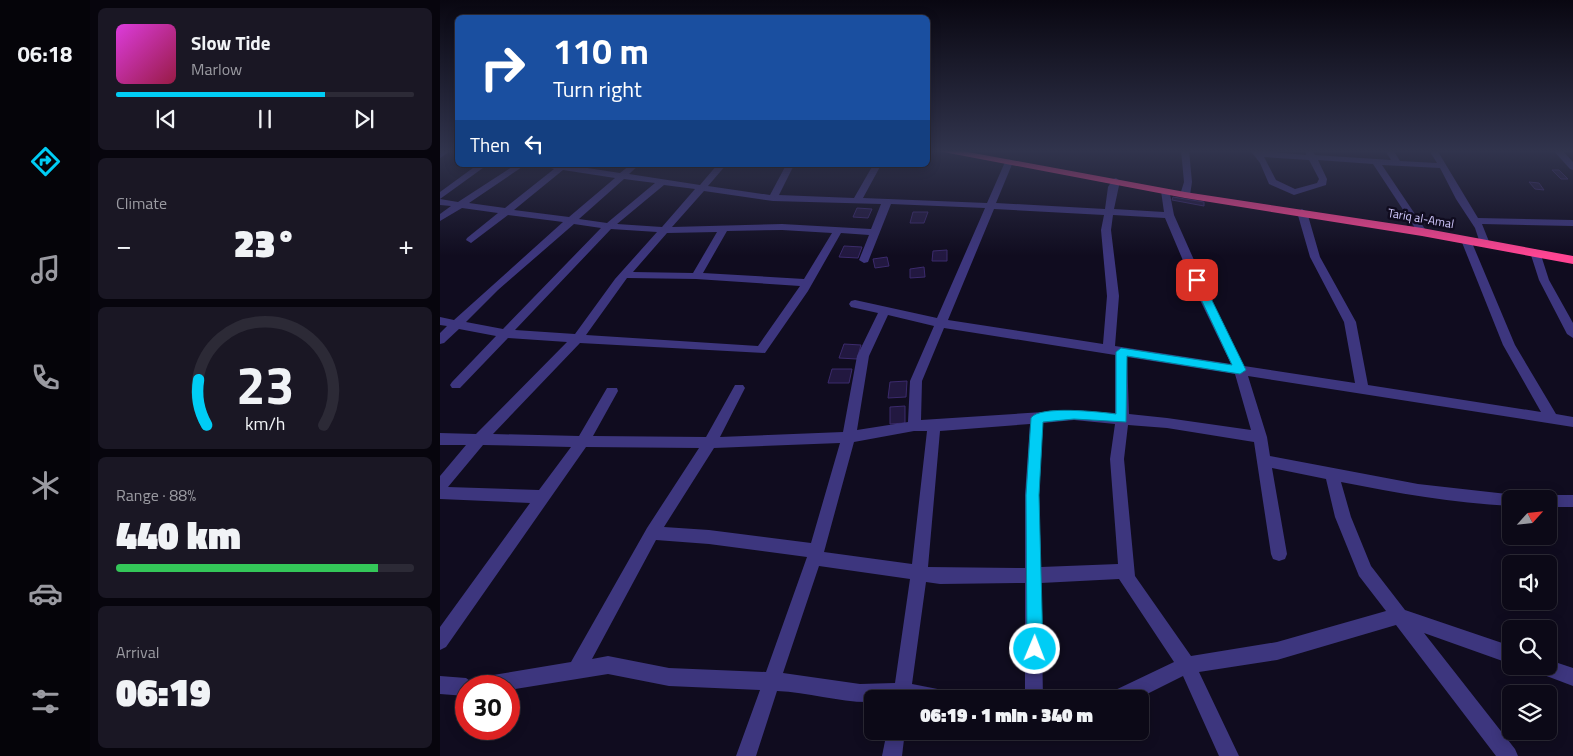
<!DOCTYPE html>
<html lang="en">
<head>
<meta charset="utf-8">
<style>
  body { margin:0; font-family:"Titillium Web",sans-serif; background:#1a1724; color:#f1f3f6; height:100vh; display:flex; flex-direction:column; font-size:19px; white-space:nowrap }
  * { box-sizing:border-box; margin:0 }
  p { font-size:16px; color:#9a9aa1 }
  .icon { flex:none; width:28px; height:28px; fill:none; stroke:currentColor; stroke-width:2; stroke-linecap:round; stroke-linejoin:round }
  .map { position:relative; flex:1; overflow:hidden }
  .details { display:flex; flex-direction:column; gap:8px; padding:8px; background:#07050d; width:350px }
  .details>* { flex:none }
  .guide { position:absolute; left:15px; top:15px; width:475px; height:152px; border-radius:8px; box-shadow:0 2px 12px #0003,0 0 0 1px #2c2a36; background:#1a4fa0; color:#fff; overflow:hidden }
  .needle { width:32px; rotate:63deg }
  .tools { position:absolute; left:1062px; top:490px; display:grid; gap:10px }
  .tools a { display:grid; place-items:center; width:55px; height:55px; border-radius:8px; background:#0c0917; box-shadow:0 2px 12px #0003,0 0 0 1px #2c2a36; font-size:25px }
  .speed { position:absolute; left:15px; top:675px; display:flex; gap:10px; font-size:25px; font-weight:700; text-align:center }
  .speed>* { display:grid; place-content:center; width:65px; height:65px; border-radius:50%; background:#0c0917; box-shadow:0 2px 12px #0003,0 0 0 1px #2c2a36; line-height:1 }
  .speed .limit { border:8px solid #d22; background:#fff; color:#111 }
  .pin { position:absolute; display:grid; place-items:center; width:42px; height:42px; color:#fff; margin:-21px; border-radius:10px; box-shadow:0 2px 8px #0006 }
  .me { position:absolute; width:55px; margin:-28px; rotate:1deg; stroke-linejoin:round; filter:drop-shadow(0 0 4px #0008) }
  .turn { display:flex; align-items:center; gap:18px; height:105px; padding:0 15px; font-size:22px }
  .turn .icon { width:65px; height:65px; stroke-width:2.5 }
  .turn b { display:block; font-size:35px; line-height:42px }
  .then { display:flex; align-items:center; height:48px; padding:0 15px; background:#0003; gap:10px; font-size:19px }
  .big { font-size:38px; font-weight:800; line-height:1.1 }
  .details .widget { flex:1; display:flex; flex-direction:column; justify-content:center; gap:8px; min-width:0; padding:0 18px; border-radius:8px; background:#1a1724 }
  .details .dial { align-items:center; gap:0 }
  .dial svg { height:130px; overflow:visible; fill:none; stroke:#2c2a36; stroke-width:7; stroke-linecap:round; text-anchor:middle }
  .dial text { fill:#f1f3f6; stroke:none }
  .song { display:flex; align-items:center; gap:15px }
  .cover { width:60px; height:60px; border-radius:8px; background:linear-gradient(135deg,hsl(300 70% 55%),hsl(340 70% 35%)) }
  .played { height:5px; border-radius:2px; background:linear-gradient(90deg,#00cdf5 70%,#2c2a36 70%) }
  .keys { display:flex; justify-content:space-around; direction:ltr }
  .heat { display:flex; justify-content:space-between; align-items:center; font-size:28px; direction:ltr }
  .charge { height:8px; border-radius:4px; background:linear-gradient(90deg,#34c759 88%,#2c2a36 0) }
  .trip { position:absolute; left:424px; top:690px; width:285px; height:50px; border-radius:8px; background:#0c0917; box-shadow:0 2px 12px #0003,0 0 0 1px #2c2a36; font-weight:800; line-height:50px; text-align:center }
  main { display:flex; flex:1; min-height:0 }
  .menu { display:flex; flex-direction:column; width:90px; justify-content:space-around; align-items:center; background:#050409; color:#9a9aa1 }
  .menu .icon { width:35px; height:35px }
  .menu .current { color:#00cdf5 }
  .menu b { font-size:22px; color:#f1f3f6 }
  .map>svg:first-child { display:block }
  .building { fill:#221840; stroke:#3b2a6c }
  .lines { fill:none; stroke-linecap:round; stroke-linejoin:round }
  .street { fill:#3d367e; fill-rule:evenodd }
  .highway { fill:#ff4593; fill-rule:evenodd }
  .route { fill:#00cdf5; stroke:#00859f }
  .labels { text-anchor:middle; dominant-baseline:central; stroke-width:5; stroke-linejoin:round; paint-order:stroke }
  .far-street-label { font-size:12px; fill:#d3caff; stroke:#100c1f }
</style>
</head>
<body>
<main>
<nav class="menu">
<b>06:18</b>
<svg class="icon current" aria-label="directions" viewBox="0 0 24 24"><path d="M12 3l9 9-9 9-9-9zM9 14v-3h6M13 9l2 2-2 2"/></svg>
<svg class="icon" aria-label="music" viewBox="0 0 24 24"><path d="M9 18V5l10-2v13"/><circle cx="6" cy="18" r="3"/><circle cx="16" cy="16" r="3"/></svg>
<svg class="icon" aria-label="phone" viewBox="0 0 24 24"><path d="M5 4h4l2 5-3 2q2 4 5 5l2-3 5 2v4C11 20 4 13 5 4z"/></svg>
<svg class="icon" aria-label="climate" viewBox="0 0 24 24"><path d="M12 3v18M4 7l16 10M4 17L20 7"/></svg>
<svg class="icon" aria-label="car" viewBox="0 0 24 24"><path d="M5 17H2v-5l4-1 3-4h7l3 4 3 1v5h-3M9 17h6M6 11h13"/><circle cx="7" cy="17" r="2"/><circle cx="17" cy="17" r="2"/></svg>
<svg class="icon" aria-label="filters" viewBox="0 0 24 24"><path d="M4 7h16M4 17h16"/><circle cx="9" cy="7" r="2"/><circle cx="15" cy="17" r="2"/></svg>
</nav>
<section class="details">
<div class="widget">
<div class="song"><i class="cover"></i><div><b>Slow Tide</b><p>Marlow</p></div></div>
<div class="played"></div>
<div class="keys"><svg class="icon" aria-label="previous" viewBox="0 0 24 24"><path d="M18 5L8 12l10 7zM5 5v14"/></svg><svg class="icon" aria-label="pause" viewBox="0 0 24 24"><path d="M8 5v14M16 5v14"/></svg><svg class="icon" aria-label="next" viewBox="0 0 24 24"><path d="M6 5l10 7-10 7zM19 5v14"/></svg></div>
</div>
<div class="widget"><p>Climate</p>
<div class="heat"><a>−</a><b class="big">23°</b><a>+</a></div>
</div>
<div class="widget dial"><svg viewBox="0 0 100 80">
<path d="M14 69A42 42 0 1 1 86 69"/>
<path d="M14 69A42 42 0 0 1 9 41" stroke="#00cdf5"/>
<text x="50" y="56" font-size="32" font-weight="700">23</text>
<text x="50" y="72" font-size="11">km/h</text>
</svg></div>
<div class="widget"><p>Range · 88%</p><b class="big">440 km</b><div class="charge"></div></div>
<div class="widget"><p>Arrival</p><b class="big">06:19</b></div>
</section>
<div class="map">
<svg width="1133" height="756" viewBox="0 0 1133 756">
  <rect width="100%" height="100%" fill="#100c1f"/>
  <g class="building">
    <polygon points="1112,170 1119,170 1128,179 1121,179"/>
    <polygon points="1089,182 1099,183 1104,190 1095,189"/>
    <polygon points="733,197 764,202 764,206 732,200"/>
    <polygon points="417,208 432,209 428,218 413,217"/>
    <polygon points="473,212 488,212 484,223 470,223"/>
    <polygon points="404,246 422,247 418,258 399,257"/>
    <polygon points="507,250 507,261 492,261 493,251"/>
    <polygon points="447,257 449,266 435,268 433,259"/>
    <polygon points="484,267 485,277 470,278 470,269"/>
    <polygon points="404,344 421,345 417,359 399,358"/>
    <polygon points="392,369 412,369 409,383 388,383"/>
    <polygon points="467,381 466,397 448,398 450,382"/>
    <polygon points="465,406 465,423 450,424 450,407"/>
  </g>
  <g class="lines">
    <g class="street">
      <polygon points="1,150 12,150 0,158"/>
      <polygon points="741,150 749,150 752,182 750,195 745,198 740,195 744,182"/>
      <path d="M810,150L866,155V150H872L875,155L951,160L945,150H953L960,161L997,163L989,150H997L1038,218L1133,220V226L1042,224L1050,244L1049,246H1041L1035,228L1016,199L1000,168L942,165L987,232L982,235L979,234L933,164L878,160L887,179L886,185L854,195L829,184L820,163ZM824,157L869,160L879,179L877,183L855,189L836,180Z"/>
      <polygon points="1113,150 1122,150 1133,162 1133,170 1130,169"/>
      <path d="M569,159L573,162L556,203L665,209L668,187L673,179L676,178L680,181L674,209L724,212L721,191L729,189L734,215L770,296L804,366L915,383L904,322L870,257L857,212L862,209L867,212L880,257L916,322L928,385L1101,412L1063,345L1021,240L1026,237L1030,238L1075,345L1116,414L1133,417V427L808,376L827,437L830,456L978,484L1076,495L1078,499H1071V506C1013,503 957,493 901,482L911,517L931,566L965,610L1071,646V664L984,633L1075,749L1078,756H1056L956,625L837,660L759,672L799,756H779L743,676L697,699H666L669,693L734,662L679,579L601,583L603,699H585V583L500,584L486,582L472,684L518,693L521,699H432V702C401,703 369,692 337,691L316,756H296L320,690L229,686L168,674L69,690V686H26V696L0,694V676L26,678L33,683L35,680L41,677L131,662L207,528L259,448L146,447L6,647L0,650V627L90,503L0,499V476L26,445H0V433L36,434L127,342L68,338L20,388H12L10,385L12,382L56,336L19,329L4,343L0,344V333L7,326L0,325V317L14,320L123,222L68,215L31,243L26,240L27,238L58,213L22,208L0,221V214L11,206L0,205V199L18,202L75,165H85L29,203L65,208L114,169L102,165H128L180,173L190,165H199L189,174L260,185L277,165H286L268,186L330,195L346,165H354L339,195L414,198L433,165H441L423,198L547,203L565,162ZM123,170L175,178L129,217L74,210ZM184,179L215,183L167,223L139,219ZM224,185L255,189L222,227L177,224ZM264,191L333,201L441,204L431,229L342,224L232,227ZM451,204L545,208L497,318L415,300L411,301L409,304L411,307L438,313L417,356L403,432L280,437L305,388L303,385H295L266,437L153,436L178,391L177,388H167L139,436L53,434L140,343L325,353L368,291L401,233L429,235L419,260L424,263L428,262ZM554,209L664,215L661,230L667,296L663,344L508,320ZM673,215L725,218L758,296L791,364L675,346L679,296L671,230ZM134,224L161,228L63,329L26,322L58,290ZM171,229L217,232L175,279L135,334L75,330ZM342,230L392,233L364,279L263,273L287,231ZM277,232L253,273L193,272L227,233ZM187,278L256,279L360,286L318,346L146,335ZM448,315L494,326L470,381L468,422L417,430L429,356ZM504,328L675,355V413L634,410L481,420L482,381ZM687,357L795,374L811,430L727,418L689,414ZM634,420L675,424L670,459L678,564L601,567L599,495L603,423ZM590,424L585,495V568L488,567L500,431ZM688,425L727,428L814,442L831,554L833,559L839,561L845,559L847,554L832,468L886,479L895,517L919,576L946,611L837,642L751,656L695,576L684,459ZM474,431H487L472,564L384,552L414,442ZM400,443L371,543L269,530L224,527L274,448ZM43,445L131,447L99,490L8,487ZM216,540L269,544L367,557L326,672L229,668L168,656L152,659ZM379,566L470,579L455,683L420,684L343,673Z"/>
      <polygon points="37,165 47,165 0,199 0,192"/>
      <polygon points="1095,249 1100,252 1109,280 1133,323 1133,338 1127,334 1099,280 1090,252"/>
      <polygon points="1109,495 1133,495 1133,507 1109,507 1109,499 1103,499"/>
      <polygon points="1109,660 1133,668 1133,686 1096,672 1093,666 1109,666"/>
      <polygon points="447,731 465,731 462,756 442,756"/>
    </g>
    <polygon class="highway" points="493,150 517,150 745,192 982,228 1133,256 1133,264 982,236 745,198"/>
  </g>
  <linearGradient id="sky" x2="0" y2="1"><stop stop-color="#090711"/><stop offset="0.59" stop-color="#31344d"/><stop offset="1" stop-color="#31344d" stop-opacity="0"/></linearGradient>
  <rect width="1133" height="256" fill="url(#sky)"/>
  <path class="route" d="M757,277L762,280L806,370L800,374L687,356L686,422L634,419L603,422L599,495L603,649L600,655L595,657L589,655L587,649L586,495L591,418C599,405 661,412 676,414V352L681,348L792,365L752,280Z"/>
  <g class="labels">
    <g class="far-street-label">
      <text transform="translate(981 218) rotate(10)">Tariq al-Amal</text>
    </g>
  </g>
</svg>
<div class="tools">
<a><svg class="needle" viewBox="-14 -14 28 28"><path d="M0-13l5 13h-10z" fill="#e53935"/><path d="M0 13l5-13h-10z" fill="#9a9aa1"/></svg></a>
<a><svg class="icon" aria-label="sound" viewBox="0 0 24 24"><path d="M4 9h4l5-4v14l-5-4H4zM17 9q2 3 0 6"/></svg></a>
<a><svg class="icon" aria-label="search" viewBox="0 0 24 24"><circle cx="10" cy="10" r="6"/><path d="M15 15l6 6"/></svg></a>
<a><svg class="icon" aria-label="layers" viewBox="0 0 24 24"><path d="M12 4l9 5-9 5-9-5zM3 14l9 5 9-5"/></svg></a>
</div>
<div class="speed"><div class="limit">30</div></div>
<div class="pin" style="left:757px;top:280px;background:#d93025"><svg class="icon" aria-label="arrive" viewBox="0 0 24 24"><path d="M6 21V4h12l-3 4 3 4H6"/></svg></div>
<svg class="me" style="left:595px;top:649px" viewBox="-20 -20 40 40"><circle r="17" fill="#00cdf5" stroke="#fff" stroke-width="3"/><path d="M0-11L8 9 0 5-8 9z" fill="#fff"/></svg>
<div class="trip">06:19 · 1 min · 340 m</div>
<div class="guide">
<div class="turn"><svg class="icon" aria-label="right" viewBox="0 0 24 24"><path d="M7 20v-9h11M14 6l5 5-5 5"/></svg><div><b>110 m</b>Turn right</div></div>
<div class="then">Then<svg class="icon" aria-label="left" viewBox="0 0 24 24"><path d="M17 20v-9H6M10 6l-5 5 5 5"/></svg></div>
</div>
</div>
</main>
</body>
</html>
